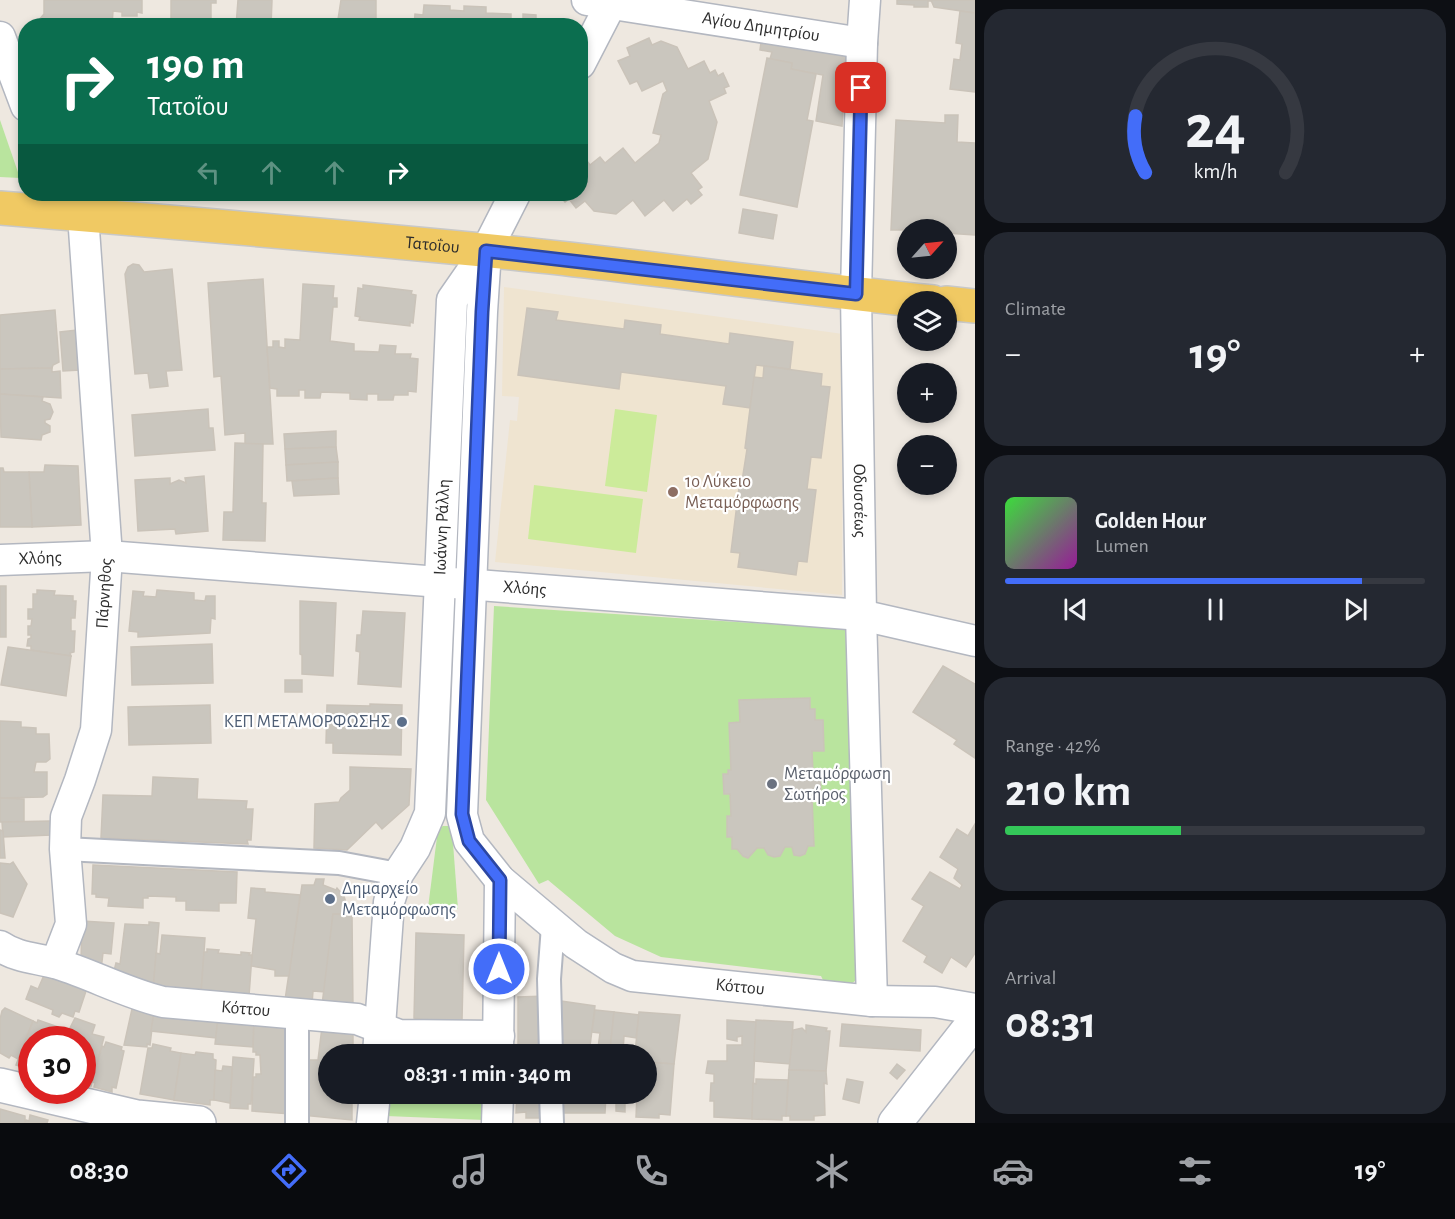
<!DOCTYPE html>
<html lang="en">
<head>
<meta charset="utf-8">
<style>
  body { margin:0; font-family:"Alegreya Sans",sans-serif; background:#242831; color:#f1f3f6; height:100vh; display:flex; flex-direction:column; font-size:22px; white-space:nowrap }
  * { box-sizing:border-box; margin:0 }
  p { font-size:20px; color:#9ea1a6 }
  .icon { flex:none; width:33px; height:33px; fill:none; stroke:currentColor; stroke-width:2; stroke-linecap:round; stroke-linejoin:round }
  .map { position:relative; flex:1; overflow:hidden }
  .sheet { display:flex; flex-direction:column; gap:9px; padding:9px; background:#0d0f14; width:480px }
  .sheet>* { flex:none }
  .top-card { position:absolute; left:18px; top:18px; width:570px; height:183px; border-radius:24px; box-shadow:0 3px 9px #0003; background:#0b6e4f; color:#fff; overflow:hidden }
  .needle { width:39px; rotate:63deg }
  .buttons { position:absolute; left:897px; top:219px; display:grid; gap:12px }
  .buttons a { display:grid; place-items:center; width:60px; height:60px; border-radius:50%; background:#171b24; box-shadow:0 3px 9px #0003; font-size:30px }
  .speed { position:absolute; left:18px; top:1026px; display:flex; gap:12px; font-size:30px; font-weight:700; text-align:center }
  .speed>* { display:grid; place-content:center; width:78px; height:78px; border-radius:50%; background:#171b24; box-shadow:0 3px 9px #0003; line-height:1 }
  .speed .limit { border:9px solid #d22; background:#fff; color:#111 }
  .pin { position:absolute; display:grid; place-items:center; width:51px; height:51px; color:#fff; margin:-26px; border-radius:12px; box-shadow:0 3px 9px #0006 }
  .me { position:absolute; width:66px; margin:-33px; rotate:0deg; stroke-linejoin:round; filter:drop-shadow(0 0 4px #0008) }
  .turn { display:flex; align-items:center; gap:21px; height:126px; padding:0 30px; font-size:27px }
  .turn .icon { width:78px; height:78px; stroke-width:2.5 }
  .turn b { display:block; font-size:42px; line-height:51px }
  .lanes { display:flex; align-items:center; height:57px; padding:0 30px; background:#0003; justify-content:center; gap:30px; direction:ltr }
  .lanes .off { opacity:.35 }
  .big { font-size:45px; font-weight:600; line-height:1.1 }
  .sheet .widget { flex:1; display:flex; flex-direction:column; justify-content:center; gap:9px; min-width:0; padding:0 21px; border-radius:24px; background:#242831 }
  .sheet .dial { align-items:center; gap:0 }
  .dial svg { height:156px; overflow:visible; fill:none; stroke:#363941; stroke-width:7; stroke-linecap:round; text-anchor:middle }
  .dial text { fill:#f1f3f6; stroke:none }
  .song { display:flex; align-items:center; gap:18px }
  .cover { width:72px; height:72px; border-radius:9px; background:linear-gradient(135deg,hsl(120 70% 55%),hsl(300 70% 35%)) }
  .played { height:6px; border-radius:3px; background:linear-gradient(90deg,#436df9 85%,#363941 85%) }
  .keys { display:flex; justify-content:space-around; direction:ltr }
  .heat { display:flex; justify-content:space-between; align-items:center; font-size:33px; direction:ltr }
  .charge { height:9px; border-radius:4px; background:linear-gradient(90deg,#34c759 42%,#363941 0) }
  .trip { position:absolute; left:318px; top:1044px; width:339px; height:60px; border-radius:30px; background:#171b24; box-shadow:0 3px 9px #0003; font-weight:600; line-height:60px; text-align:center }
  .tabs { display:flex; height:96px; justify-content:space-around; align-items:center; background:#090b0e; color:#9ea1a6 }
  .tabs .icon { width:42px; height:42px }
  .tabs .on { color:#436df9 }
  .tabs b { font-size:27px; color:#f1f3f6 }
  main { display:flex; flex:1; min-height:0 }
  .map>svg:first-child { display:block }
  .education { fill:#efe4d0 }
  .green { fill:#b9e49e }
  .pitch { fill:#cceb9a }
  .building { fill:#cac6be; stroke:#cac3b9; stroke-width:1.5 }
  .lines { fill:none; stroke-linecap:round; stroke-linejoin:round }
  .pedestrian-casing { stroke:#b3b7c0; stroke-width:26 }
  .minor-casing { stroke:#b3b7c0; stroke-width:33 }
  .tertiary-casing { stroke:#b3b7c0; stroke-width:36 }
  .secondary-casing { stroke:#b3b7c0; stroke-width:36 }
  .primary-casing { stroke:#c8c8c8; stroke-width:36 }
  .pedestrian { stroke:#fff; stroke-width:22 }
  .minor { stroke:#fff; stroke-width:30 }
  .tertiary { stroke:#fff; stroke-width:33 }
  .secondary { stroke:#fff; stroke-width:33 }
  .primary { stroke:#f0c963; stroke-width:33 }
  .route-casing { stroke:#2c47a2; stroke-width:15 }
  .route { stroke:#436df9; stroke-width:10 }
  .education-dot { fill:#8d6e63; stroke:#fff; stroke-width:2 }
  .service-dot { fill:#5c6f8a; stroke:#fff; stroke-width:2 }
  .worship-dot { fill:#6b7280; stroke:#fff; stroke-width:2 }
  .labels { text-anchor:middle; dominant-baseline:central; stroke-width:4.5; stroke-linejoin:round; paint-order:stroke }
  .street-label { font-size:18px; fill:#2d2d2d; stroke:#fff }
  .education-label { font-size:18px; fill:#785e54; stroke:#fff; text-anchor:start }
  .service-label { font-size:18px; fill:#4e5e75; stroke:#fff; text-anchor:end }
  .worship-label { font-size:18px; fill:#5b616d; stroke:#fff; text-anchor:start }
</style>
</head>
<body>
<main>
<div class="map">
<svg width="975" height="1123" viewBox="0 0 975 1123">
  <rect width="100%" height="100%" fill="#eee8e0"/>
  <polygon class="education" points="504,287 843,334 842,595 495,562 510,420 517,421 519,397 502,396"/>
  <g class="green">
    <polygon points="0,120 20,178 0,177"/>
    <polygon points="494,606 845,629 848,633 856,980 849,986 824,982 821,976 661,957 615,936 548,880 539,884 486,800"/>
    <polygon points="443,826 449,826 452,830 458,909 428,908 438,829"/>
    <polygon points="388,1046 487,1050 487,1054 388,1054"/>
    <polygon points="386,1094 486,1094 485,1120 386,1116"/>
  </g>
  <g class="pitch">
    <polygon points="615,409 657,415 647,492 605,486"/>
    <polygon points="534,485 643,499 636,553 528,539"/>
  </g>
  <g class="building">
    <polygon points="44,0 142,0 142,13 137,12 137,16 122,16 122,12 113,11 112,26 38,26 38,21 44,14"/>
    <polygon points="171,0 216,0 216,3 211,3 211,26 171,26"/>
    <polygon points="238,0 272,0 271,26 236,26"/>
    <polygon points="341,0 376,0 376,26 337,26"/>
    <polygon points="897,0 931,0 931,1 928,1 928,7 914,7 914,5 897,4"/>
    <polygon points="931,0 975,0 975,13 934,7"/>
    <polygon points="424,5 450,6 450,10 464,11 464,6 486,7 486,13 511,14 511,20 523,20 523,14 536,15 536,22 540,22 540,26 414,26 415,14 423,15"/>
    <polygon points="960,11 975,13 975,92 950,89 954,59 960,60 962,44 956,43"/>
    <polygon points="762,35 846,50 842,126 816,121 823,75 791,69 792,63 770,59 772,52 760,50"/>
    <polygon points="649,38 652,45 661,41 677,47 688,69 704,61 710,73 715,70 718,76 723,73 729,86 724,88 726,93 709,101 717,122 708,159 691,173 702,187 698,190 702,195 691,204 687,199 673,211 664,200 645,216 633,200 616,214 594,211 585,201 576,208 569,199 565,202 558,194 580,194 580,159 584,157 590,165 600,157 605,163 623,148 635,163 659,143 661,135 653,133 663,94 667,91 663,81 642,91 637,81 630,84 618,61 630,56 627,48"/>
    <polygon points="767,58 792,63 791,69 816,74 807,120 813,121 797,207 740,195"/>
    <polygon points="945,115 958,115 957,142 975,143 975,235 946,233 946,230 891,230 896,120 945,123"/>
    <polygon points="452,194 486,194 485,199"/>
    <polygon points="743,209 777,215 773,239 739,233"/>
    <polygon points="133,264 139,265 144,272 172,269 182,370 166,371 168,386 150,388 148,373 135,374 125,274 128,267"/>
    <polygon points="263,279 273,444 245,444 245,433 225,435 221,376 214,377 208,283"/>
    <polygon points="303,284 334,286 333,298 337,298 337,307 333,307 330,341 354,344 354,351 379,352 380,345 396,346 395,354 411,354 410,358 418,359 416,392 408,391 408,395 394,395 393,400 378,400 378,394 367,394 367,400 350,399 350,393 321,392 320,398 305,398 305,390 299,390 299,396 277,396 277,389 270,388 267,347 273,347 273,341 279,341 279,347 285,348 285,339 300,340"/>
    <polygon points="363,285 412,291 411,294 416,295 413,323 410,322 410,326 359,320 360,317 355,316 358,288 363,289"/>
    <polygon points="527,308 558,312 556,320 624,329 625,320 661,325 660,334 729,344 730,333 793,342 790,369 756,365 750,408 723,404 726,386 621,372 619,389 518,375"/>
    <polygon points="55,310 59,362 53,365 52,368 0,369 0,315"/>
    <polygon points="77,330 80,370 63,371 60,332"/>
    <polygon points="764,366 822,374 821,386 830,387 821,458 811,457 807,489 816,490 807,562 798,561 796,575 738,567 740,553 731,552 740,480 742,481 747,449 745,448 754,377 763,378"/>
    <polygon points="52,368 52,372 60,371 61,398 0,394 0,369"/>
    <polygon points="0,394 43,397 42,401 50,404 53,412 50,419 45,420 45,423 50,426 50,432 42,435 41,440 1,437"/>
    <polygon points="208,409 209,428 213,428 215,450 135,456 132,415"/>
    <polygon points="336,431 336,447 285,449 284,434"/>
    <polygon points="235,443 263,444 262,503 266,503 265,541 223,540 224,512 233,512"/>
    <polygon points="336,447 338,462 286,465 285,449"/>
    <polygon points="338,462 338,478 287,481 286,465"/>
    <polygon points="45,465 78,466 81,525 32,527 29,472 44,472"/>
    <polygon points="0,468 3,468 4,472 29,472 32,527 0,527"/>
    <polygon points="204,476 208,531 176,534 175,529 138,531 135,480 170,478 170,484 179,480 186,483 185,478"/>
    <polygon points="338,478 339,494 294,496 292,481"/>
    <rect x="0" y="586" width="6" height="51"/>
    <polygon points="37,590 55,591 54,595 73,596 73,601 76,601 75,618 71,618 71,631 75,631 74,652 70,653 71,656 31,650 31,646 27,646 28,639 31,638 31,635 28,635 28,626 31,626 32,619 28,619 28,609 33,609 33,594 37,594"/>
    <polygon points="157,590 194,593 194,600 205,601 206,596 215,596 215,619 211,618 210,633 138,637 138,632 129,631 133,591 144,592 143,596 156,597"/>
    <polygon points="300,601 336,603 333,676 302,674 302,655 300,654"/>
    <polygon points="363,611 405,613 401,687 358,684 360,652 356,651 357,635 361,635"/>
    <polygon points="212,644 213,683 132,685 131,647"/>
    <polygon points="8,647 71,656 66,696 1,685"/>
    <polygon points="943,666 975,684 975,758 954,744 957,740 913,712"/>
    <rect x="285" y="680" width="17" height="12"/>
    <polygon points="810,698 810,709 815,709 815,720 823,720 824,751 812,751 813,772 820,772 821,795 814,795 814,798 812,798 814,846 808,846 805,854 800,856 794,855 792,847 785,847 780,856 774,857 768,855 764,848 757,848 748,858 743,856 737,849 732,849 732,837 727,837 727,816 731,816 730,794 724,794 723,774 728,774 728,770 731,770 729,723 740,722 739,700"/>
    <polygon points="370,704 402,705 401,755 333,753 333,743 326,743 327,705 370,706"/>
    <polygon points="210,705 211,743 129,745 128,707"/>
    <polygon points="0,721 21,722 21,727 36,728 36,734 49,734 50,759 46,762 36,762 34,772 47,772 47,794 43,797 0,798"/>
    <polygon points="350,767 411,769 409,805 382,829 376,822 347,850 314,848 315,804 339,802 341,798 350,790"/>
    <polygon points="153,777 198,779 197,799 247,801 246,809 253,809 251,840 247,840 248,844 101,838 103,795 152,796"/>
    <polygon points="0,798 24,799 24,822 0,822"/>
    <polygon points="50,821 51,835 3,837 2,822"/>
    <polygon points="975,824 975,953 966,967 951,957 942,973 924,962 927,956 903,941 924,906 912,899 930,872 960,889 962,885 954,878 958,869 940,857 957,829 968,836"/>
    <polygon points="0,830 3,831 5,858 0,858"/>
    <polygon points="13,862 27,884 13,917 0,913 0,863 10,864"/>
    <polygon points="93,865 237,872 236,903 219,903 219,911 186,910 186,901 176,901 176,897 148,896 148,898 143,898 143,908 108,906 109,898 96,897 96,894 92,894"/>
    <polygon points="316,879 324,879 323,885 336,890 337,888 344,896 349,914 333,914 325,992 313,991 312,1004 285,1000 302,885 314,885"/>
    <polygon points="251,888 265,889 265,892 300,895 289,976 275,976 275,970 251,966 256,919 248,918"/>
    <polygon points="333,914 352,915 353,1010 322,1005"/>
    <polygon points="82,921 114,923 111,954 103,953 101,970 81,961"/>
    <polygon points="149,922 159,923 153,991 113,975 116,963 120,964 125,924 149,925"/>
    <polygon points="416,933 464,935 462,1020 452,1024 448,1020 444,1027 434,1026 429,1020 424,1021 421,1019 414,1018"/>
    <polygon points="162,935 205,938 201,995 153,991 156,953 160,954"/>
    <polygon points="207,949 219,950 218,953 241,955 241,952 250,953 249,955 252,955 249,996 201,993 204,952 207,952"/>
    <polygon points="45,973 88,985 79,1012 75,1011 73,1017 62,1013 59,1017 52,1014 53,1010 26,999 31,986 38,989"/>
    <polygon points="546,996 546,1054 518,1053 518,997"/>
    <polygon points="561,1001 595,1006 589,1054 553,1046"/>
    <polygon points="5,1008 33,1021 18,1059 11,1055 9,1058 0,1053 0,1019 2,1011"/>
    <polygon points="132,1009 154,1012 150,1045 147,1044 147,1047 124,1045"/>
    <polygon points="595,1010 614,1012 610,1050 598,1048 600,1033 592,1032"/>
    <polygon points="154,1012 218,1018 216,1038 151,1031"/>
    <polygon points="614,1012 639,1015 636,1038 624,1036 623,1052 610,1050"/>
    <polygon points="639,1012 680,1015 674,1064 646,1062 646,1054 635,1054"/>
    <polygon points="218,1017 254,1020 253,1047 215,1044"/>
    <polygon points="75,1018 95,1025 92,1034 104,1037 91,1086 82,1084 82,1040 64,1040"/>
    <polygon points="38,1020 58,1027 56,1032 66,1035 64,1040 32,1040 32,1070 16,1065 33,1021 37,1023"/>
    <polygon points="254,1020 292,1020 291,1114 252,1111 253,1077 256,1077 256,1074 261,1074 260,1055 256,1055 256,1052 253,1052"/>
    <polygon points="727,1020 756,1022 752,1119 714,1117 714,1101 710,1101 711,1083 714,1083 714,1074 706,1073 708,1061 727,1061 727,1045 742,1045 742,1036 737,1037 737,1041 727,1039"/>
    <polygon points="756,1020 793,1022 791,1064 754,1061"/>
    <polygon points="842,1024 921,1030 920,1051 840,1046"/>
    <polygon points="806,1025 827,1028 826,1031 830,1031 826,1071 789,1070 793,1030 802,1028 806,1032"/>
    <polygon points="322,1027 353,1030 353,1054 328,1054 328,1094 352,1094 352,1120 302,1115 303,1060 318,1060"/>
    <polygon points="106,1042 122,1047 121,1050 124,1051 116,1088 112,1087 112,1092 94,1087 95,1083 92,1082 102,1046 104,1047"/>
    <polygon points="153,1044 171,1048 170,1051 181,1053 174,1100 140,1094 148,1048 152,1048"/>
    <polygon points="196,1052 213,1054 213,1059 216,1060 214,1100 210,1100 210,1105 174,1100 181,1053 195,1055"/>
    <polygon points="233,1057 254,1059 251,1104 248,1104 248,1109 230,1108"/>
    <polygon points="646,1062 674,1064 670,1115 659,1114 659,1118 636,1117 637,1094 646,1094"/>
    <polygon points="897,1064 905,1070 897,1079 890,1073"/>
    <polygon points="223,1066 232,1067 230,1103 214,1100 215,1070 222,1071"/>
    <polygon points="789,1070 826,1071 827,1084 824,1083 825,1115 814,1116 814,1120 790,1120 790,1116 786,1116"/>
    <polygon points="756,1079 788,1080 786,1116 782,1116 782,1120 752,1119 753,1083 756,1084"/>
    <polygon points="847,1079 863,1082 859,1103 843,1099"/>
    <polygon points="517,1094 547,1094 547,1118 526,1118 526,1112 516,1113"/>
    <polygon points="557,1094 606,1094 605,1113 556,1113"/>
    <polygon points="616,1094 625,1094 625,1112 616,1111"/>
    <polygon points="0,1109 25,1116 25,1123 0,1123"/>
    <polygon points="30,1115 48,1120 47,1123 25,1123 26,1120 29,1121"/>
  </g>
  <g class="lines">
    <g class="pedestrian-casing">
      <g id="pedestrian">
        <polyline points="65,849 339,863 398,874"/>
        <polyline points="297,1014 297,1123"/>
        <polyline points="551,1054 549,979 553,926"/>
        <polyline points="551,1094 552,1123"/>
      </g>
    </g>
    <g class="minor-casing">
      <g id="minor">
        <path id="s1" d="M587,0L862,43"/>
        <path id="s2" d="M865,0L862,43L856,294L861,615L872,1001"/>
        <polyline points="0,37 26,106"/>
        <polyline points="580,64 613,0"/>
        <path id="s3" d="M486,251L482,312L462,815L469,841L500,880L576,944L613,968L632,976L872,1001L935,1002L975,1009"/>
        <path id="s4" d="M0,560L107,556L861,615L975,641"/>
        <path id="s5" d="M0,946C17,958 38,958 58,964C93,975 126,993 163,1002L357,1019L399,1035L499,1036"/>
        <path id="s6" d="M56,963L71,924L65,849L66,817L80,780L96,730L107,556L83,215"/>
        <path id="s7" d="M378,1054L389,902L398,874L415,848L430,813L452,300L486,251L515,194"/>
        <polyline points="498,1054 500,880"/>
        <polyline points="372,1123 375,1094"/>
        <polyline points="497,1123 498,1094"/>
      </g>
    </g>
    <g class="tertiary-casing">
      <polyline id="tertiary" points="895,1123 975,1021"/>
    </g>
    <g class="secondary-casing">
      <polyline id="secondary" points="0,1085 137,1117 199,1123"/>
    </g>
    <g class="primary-casing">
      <g id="primary">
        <path id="s8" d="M0,208C171,222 341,236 512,253C652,267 792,288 933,302"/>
        <polyline points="946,303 975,306"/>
      </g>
    </g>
    <use href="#pedestrian" class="pedestrian"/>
    <use href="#minor" class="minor"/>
    <use href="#tertiary" class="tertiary"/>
    <use href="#secondary" class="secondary"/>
    <use href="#primary" class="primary"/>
  </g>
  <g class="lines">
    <g class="route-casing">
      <polyline id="route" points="499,969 500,880 469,841 462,814 482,312 486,251 856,294 861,88"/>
    </g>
    <use href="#route" class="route"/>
  </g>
  <circle class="education-dot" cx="673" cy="492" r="6"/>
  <g class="service-dot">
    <circle cx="402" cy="722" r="6"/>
    <circle cx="330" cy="899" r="6"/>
  </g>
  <circle class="worship-dot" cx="772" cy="784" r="6"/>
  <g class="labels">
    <g class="street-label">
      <text stroke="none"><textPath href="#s1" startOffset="176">Αγίου Δημητρίου</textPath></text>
      <text stroke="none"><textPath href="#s8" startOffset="434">Τατοΐου</textPath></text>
      <text stroke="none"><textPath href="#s2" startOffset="501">Οδυσσέως</textPath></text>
      <text stroke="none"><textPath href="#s7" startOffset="537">Ιωάννη Ράλλη</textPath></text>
      <text stroke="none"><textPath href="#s4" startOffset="40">Χλόης</textPath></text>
      <text stroke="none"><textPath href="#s4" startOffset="526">Χλόης</textPath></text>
      <text stroke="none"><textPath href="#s6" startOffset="378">Πάρνηθος</textPath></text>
      <text stroke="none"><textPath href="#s3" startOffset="914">Κόττου</textPath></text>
      <text stroke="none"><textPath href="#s5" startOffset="256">Κόττου</textPath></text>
    </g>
    <g class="education-label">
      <text x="685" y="482">1ο Λύκειο<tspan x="685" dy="21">Μεταμόρφωσης</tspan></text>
    </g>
    <g class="service-label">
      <text x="390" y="722">ΚΕΠ ΜΕΤΑΜΟΡΦΩΣΗΣ</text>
      <text x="342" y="889" text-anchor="start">Δημαρχείο<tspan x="342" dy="21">Μεταμόρφωσης</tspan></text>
    </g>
    <g class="worship-label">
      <text x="784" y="774">Μεταμόρφωση<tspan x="784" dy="21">Σωτήρος</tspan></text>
    </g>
  </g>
</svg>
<div class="buttons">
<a><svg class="needle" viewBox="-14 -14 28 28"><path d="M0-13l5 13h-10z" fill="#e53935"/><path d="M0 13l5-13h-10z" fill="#9ea1a6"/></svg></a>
<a><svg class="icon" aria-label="layers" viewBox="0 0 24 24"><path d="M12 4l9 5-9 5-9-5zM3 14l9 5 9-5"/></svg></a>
<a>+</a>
<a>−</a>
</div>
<div class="speed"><div class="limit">30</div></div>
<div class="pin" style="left:861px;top:88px;background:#d93025"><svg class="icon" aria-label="arrive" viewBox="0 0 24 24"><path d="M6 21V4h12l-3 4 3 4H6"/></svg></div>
<svg class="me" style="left:499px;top:969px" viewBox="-20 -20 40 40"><circle r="17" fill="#436df9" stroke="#fff" stroke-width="3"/><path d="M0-11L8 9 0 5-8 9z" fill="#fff"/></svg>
<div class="trip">08:31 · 1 min · 340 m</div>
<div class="top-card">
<div class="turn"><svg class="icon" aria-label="right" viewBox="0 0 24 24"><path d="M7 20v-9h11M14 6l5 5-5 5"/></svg><div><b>190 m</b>Τατοΐου</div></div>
<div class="lanes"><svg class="icon off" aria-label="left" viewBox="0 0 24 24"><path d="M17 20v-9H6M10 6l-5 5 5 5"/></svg><svg class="icon off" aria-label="ahead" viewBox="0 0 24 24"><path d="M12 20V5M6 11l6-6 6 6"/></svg><svg class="icon off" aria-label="ahead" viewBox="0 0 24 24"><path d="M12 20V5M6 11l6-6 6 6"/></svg><svg class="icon" aria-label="right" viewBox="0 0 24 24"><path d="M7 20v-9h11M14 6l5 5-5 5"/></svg></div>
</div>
</div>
<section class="sheet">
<div class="widget dial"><svg viewBox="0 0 100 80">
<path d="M14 69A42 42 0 1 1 86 69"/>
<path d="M14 69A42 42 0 0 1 9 40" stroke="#436df9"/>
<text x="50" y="56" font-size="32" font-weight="700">24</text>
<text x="50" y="72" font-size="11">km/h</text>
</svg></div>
<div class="widget"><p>Climate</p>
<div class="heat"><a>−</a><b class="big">19°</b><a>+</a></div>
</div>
<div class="widget">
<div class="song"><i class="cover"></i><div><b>Golden Hour</b><p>Lumen</p></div></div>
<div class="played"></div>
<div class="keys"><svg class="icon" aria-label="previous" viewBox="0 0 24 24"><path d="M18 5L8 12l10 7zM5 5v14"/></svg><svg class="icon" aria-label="pause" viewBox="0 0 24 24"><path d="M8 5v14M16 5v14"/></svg><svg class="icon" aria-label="next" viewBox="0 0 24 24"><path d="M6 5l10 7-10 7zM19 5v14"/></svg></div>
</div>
<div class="widget"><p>Range · 42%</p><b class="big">210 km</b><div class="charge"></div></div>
<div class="widget"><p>Arrival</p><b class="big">08:31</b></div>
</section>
</main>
<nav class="tabs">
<b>08:30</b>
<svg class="icon on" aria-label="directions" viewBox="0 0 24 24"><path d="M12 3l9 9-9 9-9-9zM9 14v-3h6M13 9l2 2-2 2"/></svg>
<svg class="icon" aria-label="music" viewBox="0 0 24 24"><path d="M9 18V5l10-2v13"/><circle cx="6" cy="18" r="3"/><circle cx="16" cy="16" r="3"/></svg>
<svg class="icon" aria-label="phone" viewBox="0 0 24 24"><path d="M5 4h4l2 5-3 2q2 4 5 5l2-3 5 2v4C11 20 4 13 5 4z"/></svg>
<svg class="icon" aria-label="climate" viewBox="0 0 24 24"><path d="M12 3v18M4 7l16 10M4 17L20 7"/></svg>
<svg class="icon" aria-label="car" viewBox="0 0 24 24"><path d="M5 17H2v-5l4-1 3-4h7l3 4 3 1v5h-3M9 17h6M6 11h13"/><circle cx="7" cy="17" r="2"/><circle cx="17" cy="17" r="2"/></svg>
<svg class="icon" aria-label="filters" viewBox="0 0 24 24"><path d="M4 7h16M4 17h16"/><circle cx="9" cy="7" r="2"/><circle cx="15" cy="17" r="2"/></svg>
<b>19°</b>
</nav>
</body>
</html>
